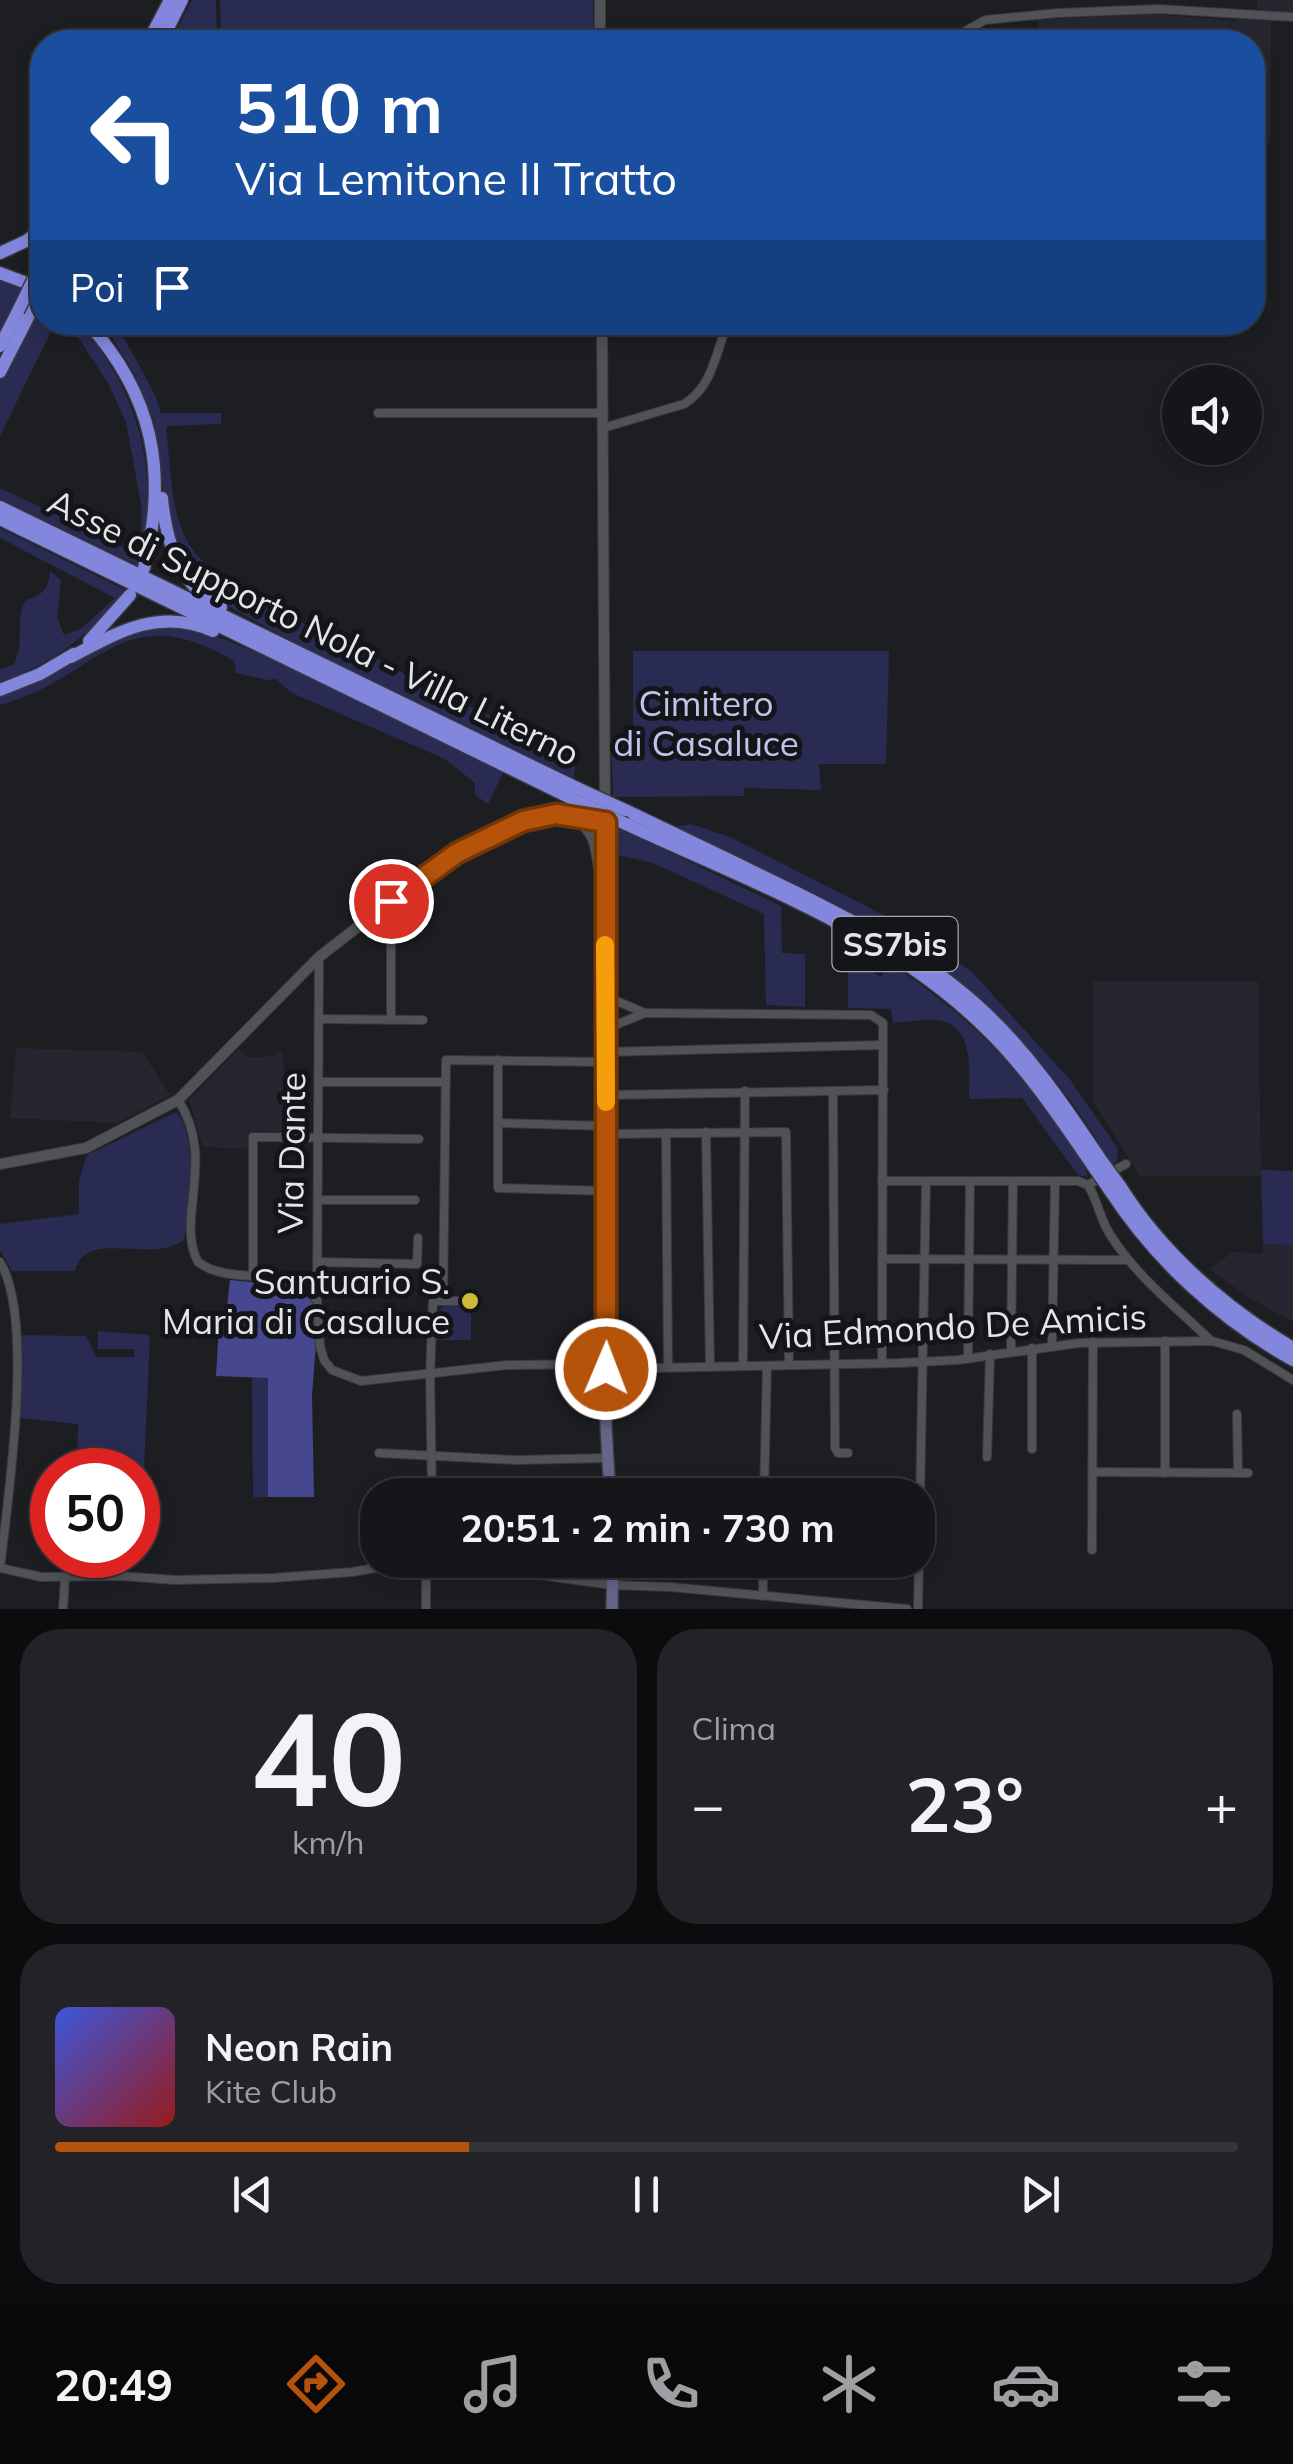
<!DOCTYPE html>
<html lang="it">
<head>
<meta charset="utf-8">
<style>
  body { margin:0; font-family:Mulish,sans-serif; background:#232327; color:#f1f3f6; height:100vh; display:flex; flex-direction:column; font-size:38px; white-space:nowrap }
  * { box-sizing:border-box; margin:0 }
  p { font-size:32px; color:#9e9fa2 }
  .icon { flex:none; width:55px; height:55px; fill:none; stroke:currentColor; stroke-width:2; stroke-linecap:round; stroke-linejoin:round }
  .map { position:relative; height:1609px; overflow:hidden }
  .panel { display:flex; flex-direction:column; gap:20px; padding:20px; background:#0c0c0e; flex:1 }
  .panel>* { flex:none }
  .banner { position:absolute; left:30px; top:30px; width:1235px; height:305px; border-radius:40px; box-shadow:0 5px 15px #0003,0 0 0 2px #353539; background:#1a4fa0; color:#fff; overflow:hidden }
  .tools { position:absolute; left:1162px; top:365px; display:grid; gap:20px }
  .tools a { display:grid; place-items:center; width:100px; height:100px; border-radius:50%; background:#16161a; box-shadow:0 5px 15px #0003,0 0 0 2px #353539; font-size:50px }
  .speed { position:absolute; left:30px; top:1448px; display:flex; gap:20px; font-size:50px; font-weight:700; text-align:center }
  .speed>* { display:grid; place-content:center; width:130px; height:130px; border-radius:50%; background:#16161a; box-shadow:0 5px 15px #0003,0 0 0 2px #353539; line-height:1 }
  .speed .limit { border:15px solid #d22; background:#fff; color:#111 }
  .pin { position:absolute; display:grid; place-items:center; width:85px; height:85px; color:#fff; margin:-42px; border:5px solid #fff; border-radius:50%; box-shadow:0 2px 10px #0007 }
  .me { position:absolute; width:110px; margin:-55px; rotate:1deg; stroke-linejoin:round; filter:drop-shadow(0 0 8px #0008) }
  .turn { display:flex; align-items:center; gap:35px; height:210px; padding:0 40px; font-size:45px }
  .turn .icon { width:130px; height:130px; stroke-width:2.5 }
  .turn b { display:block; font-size:70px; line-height:85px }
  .then { display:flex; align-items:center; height:95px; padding:0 40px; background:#0003; gap:20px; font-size:38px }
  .big { font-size:75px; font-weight:700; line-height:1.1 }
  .panel .widget { flex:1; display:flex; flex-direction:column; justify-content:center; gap:15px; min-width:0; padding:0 35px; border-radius:40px; background:#232327 }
  .panel .dial { align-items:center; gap:0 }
  .dial b { font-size:130px; line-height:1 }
  .song { display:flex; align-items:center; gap:30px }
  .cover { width:120px; height:120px; border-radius:15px; background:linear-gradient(135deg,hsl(230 70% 55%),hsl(0 70% 35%)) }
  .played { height:10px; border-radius:5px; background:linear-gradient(90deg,#b45309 35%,#353539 35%) }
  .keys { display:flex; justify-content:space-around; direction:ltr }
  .heat { display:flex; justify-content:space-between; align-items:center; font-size:55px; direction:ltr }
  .panel .tiles { flex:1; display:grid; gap:20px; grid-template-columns:1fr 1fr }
  .widget:last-child { grid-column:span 2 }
  .trip { position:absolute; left:360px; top:1478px; width:575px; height:100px; border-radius:40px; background:#16161a; box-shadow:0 5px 15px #0003,0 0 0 2px #353539; font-weight:700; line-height:100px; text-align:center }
  .tabs { display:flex; height:160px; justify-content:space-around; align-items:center; background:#09090a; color:#9e9fa2 }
  .tabs .icon { width:70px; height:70px }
  .tabs .on { color:#b45309 }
  .tabs b { font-size:45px; color:#f1f3f6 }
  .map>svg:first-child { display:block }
  .built { fill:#252630 }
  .green { fill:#2a2b52 }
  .forest { fill:#46478e }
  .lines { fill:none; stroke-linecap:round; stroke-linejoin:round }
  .minor-casing { stroke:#38393b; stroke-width:10 }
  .tertiary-casing { stroke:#38393b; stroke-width:12 }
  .secondary-casing { stroke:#38393b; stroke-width:14 }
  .trunk-casing { stroke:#38393b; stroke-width:15 }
  .minor { stroke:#515256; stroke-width:8 }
  .tertiary { stroke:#515256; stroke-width:10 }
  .secondary { stroke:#646689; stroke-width:11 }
  .trunk { stroke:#8287dd; stroke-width:12 }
  .trunk-bridge-casing { stroke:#38393b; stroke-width:15; stroke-linecap:butt }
  .trunk-bridge { stroke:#8287dd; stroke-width:12 }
  .route-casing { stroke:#753606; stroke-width:25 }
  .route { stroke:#b45309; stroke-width:18 }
  .slow { stroke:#f59e0b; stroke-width:18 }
  .poi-dot { fill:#ceb938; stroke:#141518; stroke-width:4 }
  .labels { text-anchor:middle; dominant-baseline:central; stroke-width:10; stroke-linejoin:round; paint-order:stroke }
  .shield { fill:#141518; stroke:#a6a7a9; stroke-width:2.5 }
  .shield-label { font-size:32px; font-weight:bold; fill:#e4e5e7 }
  .street-label { font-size:35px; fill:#e4e5e7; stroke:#141518 }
  .park-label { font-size:35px; fill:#bfc4ed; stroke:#141518 }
  .poi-label { font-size:35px; fill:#e4e5e7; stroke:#141518; text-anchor:end }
</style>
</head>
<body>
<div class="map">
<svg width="1293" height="1609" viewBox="0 0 1293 1609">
  <rect width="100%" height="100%" fill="#1d1e22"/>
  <g class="built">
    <polygon points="1257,0 1293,0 1293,15 1257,12"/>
    <polygon points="1150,14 1235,21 1237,19 1271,21 1270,143 1253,143 1252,42 1039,42 1038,20"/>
    <polygon points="1093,982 1258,982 1261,1176 1140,1176 1094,1102"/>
    <polygon points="16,1048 142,1052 170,1095 117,1123 10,1118"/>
    <polygon points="239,1049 249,1058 275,1055 280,1051 283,1055 288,1131 252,1131 251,1149 203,1147 189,1100"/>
    <polygon points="1263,1244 1293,1245 1293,1322 1248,1297 1209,1269 1233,1252 1263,1253"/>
  </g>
  <g class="green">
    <polygon points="192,0 216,0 217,42 170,42"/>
    <polygon points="220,0 593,0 594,42 221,42"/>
    <polygon points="0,277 42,293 42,322 55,323 0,436"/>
    <path d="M63,323H79C141,394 161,475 139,566L0,499V488L135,553L140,549L142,509L126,422L109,385L80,340Z"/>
    <path d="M103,323H116L155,395L161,413H221V424L168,426L166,429C171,464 170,510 187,541C213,589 332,635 381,661C404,673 425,688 448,700L454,699L571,755L575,764L574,778L299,645L215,599L186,570L167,517L154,421L134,373Z"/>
    <path d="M0,528L127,591C92,634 53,663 0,682V669L13,665C26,644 14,622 25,601C43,593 48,592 50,571L61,580L57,617L64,635L82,628L115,598L0,538Z"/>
    <path d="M159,623L214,635L267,657L504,771L488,804L475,795V783L445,759L292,693L276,679L267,680L236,673L234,661C122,594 99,678 0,705V695L93,649Z"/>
    <polygon points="633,651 889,651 886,764 819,764 821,790 744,788 744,796 613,797 611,739 633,738"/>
    <path d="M691,824L730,837L901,924L972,972L1071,1081L1118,1149L1117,1161L1112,1165C1062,1076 987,994 899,940C828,896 749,864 674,827Z"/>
    <polygon points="613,825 781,906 782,953 805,954 805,1007 766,1005 764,914 653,863 613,854"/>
    <path d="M840,935C929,981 1005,1047 1060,1130C1070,1145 1084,1160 1088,1177L1078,1175L1022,1098L969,1099C969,1074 975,1029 942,1021C928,1018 907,1022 893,1023L891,1009L848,1008V958L881,977L884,973L839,943Z"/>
    <path d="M176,1112C198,1133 191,1212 184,1240C150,1265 86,1227 75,1271H12L0,1250V1224L79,1214V1180L87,1155Z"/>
    <polygon points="1261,1170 1293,1171 1293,1245 1263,1244"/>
    <polygon points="445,1304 471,1305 471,1340 435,1340 436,1313"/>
    <polygon points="98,1331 150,1335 143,1491 138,1490 138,1470 77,1470 78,1424 20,1418 19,1335 86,1336 96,1357 134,1357 134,1349 98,1349"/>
    <polygon points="252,1377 268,1378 268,1497 253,1497"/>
  </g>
  <polygon class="forest" points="230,1280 291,1286 303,1291 313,1303 316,1343 312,1395 314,1497 268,1497 268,1378 216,1376 219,1325 226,1315"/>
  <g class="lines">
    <g class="minor-casing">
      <g id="minor">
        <polyline points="955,42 962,33 985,20 1058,13 1158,9 1293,17"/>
        <polyline points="378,413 602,413"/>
        <path d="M603,428L684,404C713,387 716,351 728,322"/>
        <polyline points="391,901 391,1020"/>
        <polyline points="319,957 317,1302 320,1346 324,1360 332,1370 361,1381 507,1365 606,1364"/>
        <polyline points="605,996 645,1013"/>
        <polyline points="319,1019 423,1020"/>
        <polyline points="605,1029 645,1013 871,1015 883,1023 882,1363"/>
        <polyline points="605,1052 883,1045"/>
        <polyline points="498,1060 498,1188 607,1191"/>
        <polyline points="320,1082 445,1082"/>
        <polyline points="833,1091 835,1448 838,1453 848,1453"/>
        <polyline points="606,1095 884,1090"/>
        <path d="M178,1100C217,1159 175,1219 198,1262C232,1288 291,1262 316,1299"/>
        <polyline points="499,1123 606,1126"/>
        <polyline points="706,1132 710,1367"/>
        <polyline points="666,1133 668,1367"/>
        <polyline points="606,1134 786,1132 789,1365"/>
        <polyline points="882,1181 1078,1181 1088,1185 1126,1164"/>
        <path d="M1088,1185C1098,1201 1100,1220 1111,1236C1138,1278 1175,1306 1210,1340"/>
        <polyline points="319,1200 415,1200"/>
        <polyline points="882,1259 1128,1260"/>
        <path d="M0,1262C35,1319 8,1498 0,1568L41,1577L121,1576L175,1580L273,1578L352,1572L410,1562H444L612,1585L671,1587L907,1609"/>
        <polyline points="317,1262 417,1264 418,1238"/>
        <polyline points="253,1277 253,1137 419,1139"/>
        <polyline points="443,1301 446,1060 605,1062"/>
        <polyline points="1165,1341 1165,1473"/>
        <polyline points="1052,1346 1055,1181"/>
        <polyline points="1011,1350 1013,1181"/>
        <polyline points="968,1358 970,1181"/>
        <polyline points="743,1366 745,1091"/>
        <polyline points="606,1369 899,1363 958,1360 1079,1343 1212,1341 1244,1350 1293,1380"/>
        <polyline points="1237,1414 1238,1473"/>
        <polyline points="1032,1449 1032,1348"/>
        <polyline points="379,1453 516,1460 608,1458"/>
        <polyline points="987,1457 990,1354"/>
        <polyline points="1092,1472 1248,1473"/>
        <polyline points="432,1495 430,1374 433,1301 465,1301"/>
        <polyline points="764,1495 767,1366"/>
        <polyline points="1092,1550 1093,1342"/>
        <polyline points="426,1560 426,1609"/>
        <polyline points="763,1595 763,1560"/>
        <polyline points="63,1609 65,1578"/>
        <polyline points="918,1609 926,1181"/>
      </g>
    </g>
    <g class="tertiary-casing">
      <g id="tertiary">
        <polyline points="600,0 600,42"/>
        <polyline points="602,322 605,806"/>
        <path d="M582,824C602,842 593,864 605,885"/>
        <polyline points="0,1164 86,1148 178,1100 319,957 427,873 470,846 523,821 547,814 567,816 593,827 606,822"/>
      </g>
    </g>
    <g class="secondary-casing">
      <g id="secondary">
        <polyline points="606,822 606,1427 610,1495"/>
        <polyline points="612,1609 613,1560"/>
      </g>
    </g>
    <g class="trunk-casing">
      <g id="trunk">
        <polyline points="148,42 170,0"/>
        <polyline points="161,42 182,0"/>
        <polyline points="0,253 26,241 42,229"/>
        <polyline points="0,273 40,288"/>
        <path d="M87,322C154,396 168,473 144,568"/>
        <polyline points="0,346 18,311"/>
        <polyline points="0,372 42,290"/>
        <path d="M162,498C166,542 179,585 221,607"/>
        <polyline points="0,507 579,789"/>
        <polyline points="0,519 577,801"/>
        <polyline points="89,641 130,595"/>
        <path d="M71,657C118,632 160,607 213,631"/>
        <polyline points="0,690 40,674 74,654"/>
        <path d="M625,810C682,837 740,865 797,893C861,925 924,957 978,1006C1028,1051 1064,1105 1101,1160"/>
        <path d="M626,824C746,880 882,929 979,1022C1024,1064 1058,1115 1093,1166"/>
        <path d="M1120,1186C1162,1253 1225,1308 1293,1348"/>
        <path d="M1111,1192C1156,1261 1221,1320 1293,1360"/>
      </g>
    </g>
    <use href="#minor" class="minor"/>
    <use href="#tertiary" class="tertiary"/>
    <use href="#secondary" class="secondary"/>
    <use href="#trunk" class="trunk"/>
    <g class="trunk-bridge-casing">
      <g id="trunk-bridge">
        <polyline points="18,311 42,262"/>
        <polyline points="579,789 625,810"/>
        <polyline points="577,801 626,824"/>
        <polyline points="1101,1160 1120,1186"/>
        <polyline points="1093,1166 1111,1192"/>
      </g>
    </g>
    <use href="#trunk-bridge" class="trunk-bridge"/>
  </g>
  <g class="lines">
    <g class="route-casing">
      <polyline id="route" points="391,901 457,853 523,821 556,814 606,822 606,1369"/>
    </g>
    <use href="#route" class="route"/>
    <polyline class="slow" points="605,945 606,1102"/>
  </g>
  <circle class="poi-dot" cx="470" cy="1301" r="10"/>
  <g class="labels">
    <rect class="shield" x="832.5" y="917" width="125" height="54" rx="8"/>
    <g class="shield-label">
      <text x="895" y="944">SS7bis</text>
    </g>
    <g class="street-label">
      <text transform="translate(314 627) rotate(26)">Asse di Supporto Nola - Villa Literno</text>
      <text transform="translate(291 1153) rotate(-89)">Via Dante</text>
      <text transform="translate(953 1326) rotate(-3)">Via Edmondo De Amicis</text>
    </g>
    <g class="park-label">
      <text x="706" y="703">Cimitero<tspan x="706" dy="40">di Casaluce</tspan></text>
    </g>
    <g class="poi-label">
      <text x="450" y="1281">Santuario S.<tspan x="450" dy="40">Maria di Casaluce</tspan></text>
    </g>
  </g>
</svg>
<div class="tools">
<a><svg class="icon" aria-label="sound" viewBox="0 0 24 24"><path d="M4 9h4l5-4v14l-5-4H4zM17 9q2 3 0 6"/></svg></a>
</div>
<div class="speed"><div class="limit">50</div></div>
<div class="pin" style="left:391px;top:901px;background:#d93025"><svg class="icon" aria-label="arrive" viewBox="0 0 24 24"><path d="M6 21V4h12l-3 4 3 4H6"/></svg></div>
<svg class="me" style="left:606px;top:1369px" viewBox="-20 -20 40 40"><circle r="17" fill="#b45309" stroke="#fff" stroke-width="3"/><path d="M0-11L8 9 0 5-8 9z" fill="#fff"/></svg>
<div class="trip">20:51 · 2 min · 730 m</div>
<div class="banner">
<div class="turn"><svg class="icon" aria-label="left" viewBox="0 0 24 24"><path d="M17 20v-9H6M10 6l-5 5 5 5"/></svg><div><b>510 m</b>Via Lemitone II Tratto</div></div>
<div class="then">Poi<svg class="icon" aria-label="arrive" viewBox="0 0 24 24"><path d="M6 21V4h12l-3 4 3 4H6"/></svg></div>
</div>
</div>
<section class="panel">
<div class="tiles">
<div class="widget dial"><b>40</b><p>km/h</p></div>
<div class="widget"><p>Clima</p>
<div class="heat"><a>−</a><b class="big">23°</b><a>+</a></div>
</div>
<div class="widget">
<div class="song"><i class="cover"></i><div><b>Neon Rain</b><p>Kite Club</p></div></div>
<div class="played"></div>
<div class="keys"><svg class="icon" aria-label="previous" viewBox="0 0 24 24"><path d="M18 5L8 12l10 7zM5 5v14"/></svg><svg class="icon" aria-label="pause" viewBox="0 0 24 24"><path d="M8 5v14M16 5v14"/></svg><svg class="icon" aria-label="next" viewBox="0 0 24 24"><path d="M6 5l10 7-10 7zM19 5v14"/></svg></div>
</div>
</div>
</section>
<nav class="tabs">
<b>20:49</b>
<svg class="icon on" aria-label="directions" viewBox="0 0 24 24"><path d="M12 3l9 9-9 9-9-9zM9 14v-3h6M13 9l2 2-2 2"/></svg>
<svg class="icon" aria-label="music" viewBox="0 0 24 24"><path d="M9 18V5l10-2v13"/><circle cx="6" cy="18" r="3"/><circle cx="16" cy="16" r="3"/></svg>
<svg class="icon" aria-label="phone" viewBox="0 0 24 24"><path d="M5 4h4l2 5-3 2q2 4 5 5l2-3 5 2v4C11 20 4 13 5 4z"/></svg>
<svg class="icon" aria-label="climate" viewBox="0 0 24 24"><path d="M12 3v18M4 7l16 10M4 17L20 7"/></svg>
<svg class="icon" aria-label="car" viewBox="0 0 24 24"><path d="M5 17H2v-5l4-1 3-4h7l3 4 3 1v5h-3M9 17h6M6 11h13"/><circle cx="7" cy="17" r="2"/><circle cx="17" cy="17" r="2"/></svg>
<svg class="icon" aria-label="filters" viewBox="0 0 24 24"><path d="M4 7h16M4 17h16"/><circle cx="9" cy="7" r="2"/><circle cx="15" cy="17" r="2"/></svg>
</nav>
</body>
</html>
